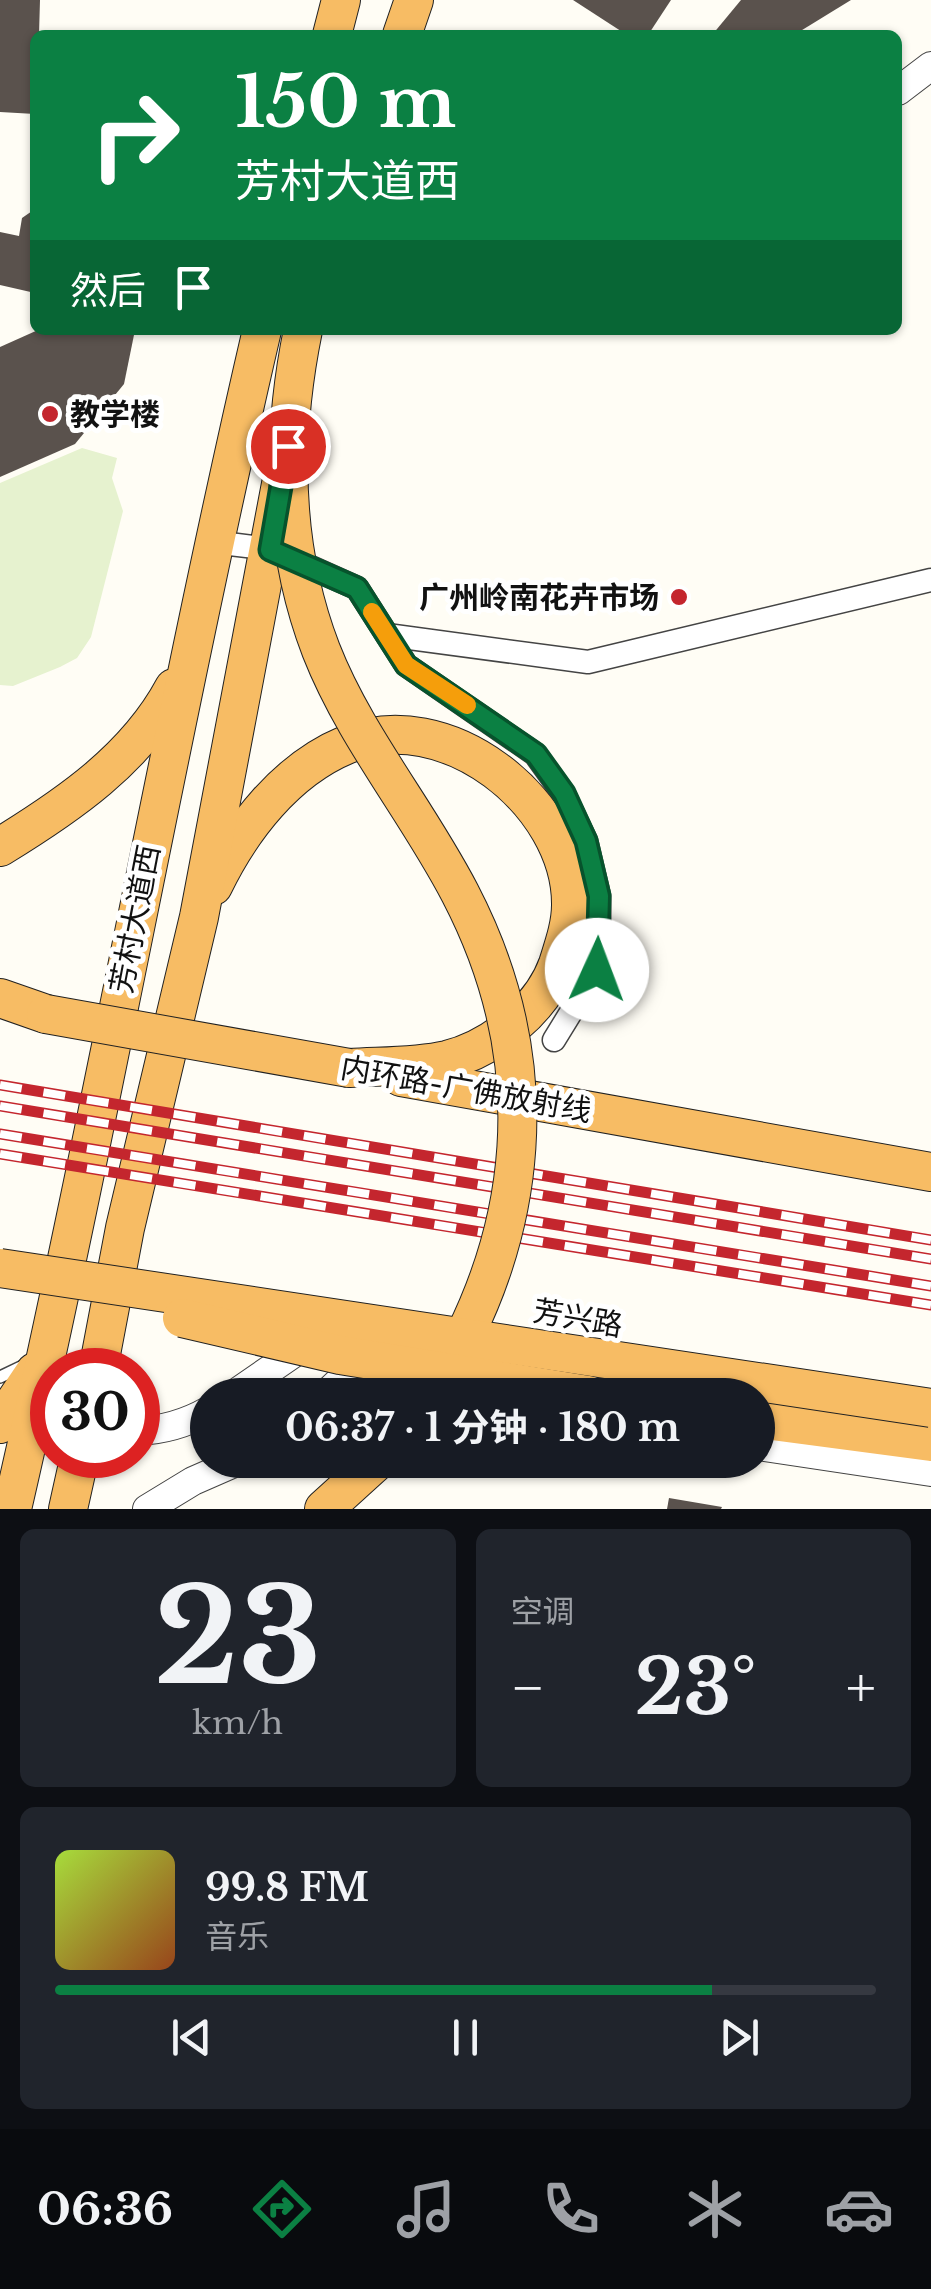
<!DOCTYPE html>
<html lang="zh">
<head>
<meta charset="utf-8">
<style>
  body { margin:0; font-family:"Libre Baskerville","Noto Sans SC",serif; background:#20242c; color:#f1f3f6; height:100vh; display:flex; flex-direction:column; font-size:38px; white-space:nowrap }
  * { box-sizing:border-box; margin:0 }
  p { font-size:32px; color:#9ea1a6 }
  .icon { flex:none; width:55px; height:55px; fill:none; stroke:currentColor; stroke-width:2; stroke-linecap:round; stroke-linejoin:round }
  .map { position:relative; height:1509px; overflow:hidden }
  .panel { display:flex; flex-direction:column; gap:20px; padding:20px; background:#0d0f14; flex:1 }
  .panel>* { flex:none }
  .banner { position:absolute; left:30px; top:30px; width:872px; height:305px; border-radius:15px; box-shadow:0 2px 8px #0004; background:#0b8043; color:#fff; overflow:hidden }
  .speed { position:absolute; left:30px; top:1348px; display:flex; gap:20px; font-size:50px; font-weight:700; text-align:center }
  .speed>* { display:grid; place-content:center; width:130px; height:130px; border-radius:50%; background:#171b24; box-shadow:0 2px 8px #0004; line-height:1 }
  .speed .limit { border:15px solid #d22; background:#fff; color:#111 }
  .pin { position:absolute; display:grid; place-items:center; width:85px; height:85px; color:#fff; margin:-42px; border:5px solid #fff; border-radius:50%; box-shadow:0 2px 10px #0007 }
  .me { position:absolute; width:110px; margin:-55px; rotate:2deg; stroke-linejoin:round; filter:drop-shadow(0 0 8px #0008) }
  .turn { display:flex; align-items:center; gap:35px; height:210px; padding:0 40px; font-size:45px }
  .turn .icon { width:130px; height:130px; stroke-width:2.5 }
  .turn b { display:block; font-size:70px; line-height:85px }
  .then { display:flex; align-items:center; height:95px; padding:0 40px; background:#0003; gap:20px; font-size:38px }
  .big { font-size:75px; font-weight:700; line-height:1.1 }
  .panel .widget { flex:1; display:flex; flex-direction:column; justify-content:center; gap:15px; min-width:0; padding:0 35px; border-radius:15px; background:#20242c }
  .panel .dial { align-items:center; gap:0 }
  .dial b { font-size:130px; line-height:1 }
  .song { display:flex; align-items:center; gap:30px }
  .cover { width:120px; height:120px; border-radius:15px; background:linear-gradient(135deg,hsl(80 70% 55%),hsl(20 70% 35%)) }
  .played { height:10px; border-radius:5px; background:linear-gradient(90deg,#0b8043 80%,#363941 80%) }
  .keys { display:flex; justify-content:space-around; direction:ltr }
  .heat { display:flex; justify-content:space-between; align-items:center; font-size:55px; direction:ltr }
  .panel .tiles { flex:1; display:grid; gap:20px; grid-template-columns:1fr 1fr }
  .widget:last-child { grid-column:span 2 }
  .trip { position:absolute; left:190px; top:1378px; width:585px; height:100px; border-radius:50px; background:#171b24; box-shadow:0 2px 8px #0004; font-weight:700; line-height:100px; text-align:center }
  .tab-bar { display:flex; height:160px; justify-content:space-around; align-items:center; background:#090b0e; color:#9ea1a6 }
  .tab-bar .icon { width:70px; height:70px }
  .tab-bar .active { color:#0b8043 }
  .tab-bar b { font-size:45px; color:#f1f3f6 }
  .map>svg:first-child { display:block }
  .pitch { fill:#e6f2cf }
  .building { fill:#5a524d }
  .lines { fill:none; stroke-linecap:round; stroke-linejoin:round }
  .service-casing { stroke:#444; stroke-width:14 }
  .minor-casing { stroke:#444; stroke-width:25 }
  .tertiary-casing { stroke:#444; stroke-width:30 }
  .trunk-casing { stroke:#222; stroke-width:40 }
  .service { stroke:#fff; stroke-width:11 }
  .minor { stroke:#fff; stroke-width:22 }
  .tertiary { stroke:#fff; stroke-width:28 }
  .trunk { stroke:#f7bc64; stroke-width:38 }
  .rail-casing { stroke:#c4262e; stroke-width:11 }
  .rail { stroke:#fff; stroke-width:8; stroke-dasharray:22; stroke-linecap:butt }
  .trunk-bridge-casing { stroke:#222; stroke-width:40; stroke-linecap:butt }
  .trunk-bridge { stroke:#f7bc64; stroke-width:38 }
  .route-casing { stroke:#07532c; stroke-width:25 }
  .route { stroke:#0b8043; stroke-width:18 }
  .slow { stroke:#f59e0b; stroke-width:18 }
  .poi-dot { fill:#c4262e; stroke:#fff; stroke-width:4 }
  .labels { text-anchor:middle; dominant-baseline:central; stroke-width:10; stroke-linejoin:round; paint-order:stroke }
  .poi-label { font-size:30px; font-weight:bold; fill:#111; stroke:#fff; text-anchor:start }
  .street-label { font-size:30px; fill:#111; stroke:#fff }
</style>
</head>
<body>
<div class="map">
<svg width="931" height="1509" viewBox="0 0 931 1509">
  <rect width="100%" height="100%" fill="#fffdf5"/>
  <polygon class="pitch" points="82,448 117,458 112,478 123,511 91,637 77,658 60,667 13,686 0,685 0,483"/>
  <g class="building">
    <polygon points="0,0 40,0 39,35 35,35 35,114 0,112"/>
    <polygon points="573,0 671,0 648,35 627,35"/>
    <polygon points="741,0 851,0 794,35 712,35"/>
    <polygon points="35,209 35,293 0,285 0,232 19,236 22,218"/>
    <polygon points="38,330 135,330 124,384 75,444 0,477 0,347"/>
    <polygon points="669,1498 722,1507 721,1509 667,1509"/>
  </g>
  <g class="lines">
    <g class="service-casing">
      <polyline id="service" points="0,1377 23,1366"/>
    </g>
    <g class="minor-casing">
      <g id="minor">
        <polyline points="213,542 270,549 357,588 406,665 535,754 563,793 586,841 599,896 599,941 597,970 554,1040"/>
        <polyline points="387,635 588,662 931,580"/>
      </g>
    </g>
    <g class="tertiary-casing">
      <g id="tertiary">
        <polyline points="898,91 931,66"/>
        <polyline points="233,1395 310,1342"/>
        <polyline points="325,1395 343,1378 382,1359"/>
        <path d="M138,1431C163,1430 185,1424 208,1411"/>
        <polyline points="758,1446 931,1472"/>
        <polyline points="147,1509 193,1481 241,1460"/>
      </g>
    </g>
    <g class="trunk-casing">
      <g id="trunk">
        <polyline points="332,35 341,0"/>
        <polyline points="402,35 414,0"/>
        <path d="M0,847C67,806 136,759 174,688"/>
        <path d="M213,886C241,828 286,770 346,745C444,702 572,802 571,905C571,925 564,945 558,964C542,1009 494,1048 447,1060C416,1067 381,1066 349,1068"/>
        <polyline points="0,998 46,1014"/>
        <polyline points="401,1077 931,1172"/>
        <polyline points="98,1370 125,1228 199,917 281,484"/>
        <polyline points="758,1419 931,1442"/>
        <polyline points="0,1424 35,1372"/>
        <path d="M12,1509C102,1118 171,722 262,330"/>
        <polyline points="68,1509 80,1455"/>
        <polyline points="324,1509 378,1460"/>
      </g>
    </g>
    <use href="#service" class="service"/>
    <use href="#minor" class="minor"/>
    <use href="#tertiary" class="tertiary"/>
    <use href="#trunk" class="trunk"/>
    <g class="rail-casing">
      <g id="rail">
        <polyline points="0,1085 931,1240"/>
        <polyline points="0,1106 931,1259"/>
        <polyline points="0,1134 931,1286"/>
        <polyline points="0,1154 931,1305"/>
      </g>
    </g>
    <use href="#rail" class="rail"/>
    <g class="trunk-bridge-casing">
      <g id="trunk-bridge">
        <path d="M303,330C281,438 281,546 321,650C355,737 417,810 460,893C548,1062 532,1236 431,1395"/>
        <polyline points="46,1014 349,1068"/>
        <polyline points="0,1268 931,1408"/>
        <polyline points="182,1318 340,1355 588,1395"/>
      </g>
    </g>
    <use href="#trunk-bridge" class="trunk-bridge"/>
  </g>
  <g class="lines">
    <g class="route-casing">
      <polyline id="route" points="288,446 270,550 357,588 406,665 536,754 564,793 586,841 599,896 597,970"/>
    </g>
    <use href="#route" class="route"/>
    <polyline class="slow" points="372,612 406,665 467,705"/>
  </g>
  <g class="poi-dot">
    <circle cx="50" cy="414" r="10"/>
    <circle cx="679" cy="597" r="10"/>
  </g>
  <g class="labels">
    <g class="poi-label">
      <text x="70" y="414">教学楼</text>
      <text x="659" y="597" text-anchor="end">广州岭南花卉市场</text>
    </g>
    <g class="street-label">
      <text transform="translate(135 919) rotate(-79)">芳村大道西</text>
      <text transform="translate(466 1089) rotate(10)">内环路-广佛放射线</text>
      <text transform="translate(578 1318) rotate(10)">芳兴路</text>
    </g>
  </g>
</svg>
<div class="speed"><div class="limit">30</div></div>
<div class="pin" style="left:288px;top:446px;background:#d93025"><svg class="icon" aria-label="arrive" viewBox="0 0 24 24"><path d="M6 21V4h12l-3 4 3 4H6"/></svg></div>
<svg class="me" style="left:597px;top:970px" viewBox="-20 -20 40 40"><circle r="19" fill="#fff"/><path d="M0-13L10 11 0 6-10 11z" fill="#0b8043"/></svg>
<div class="trip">06:37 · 1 分钟 · 180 m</div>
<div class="banner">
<div class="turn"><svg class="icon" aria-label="right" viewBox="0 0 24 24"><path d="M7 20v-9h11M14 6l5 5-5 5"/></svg><div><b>150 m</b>芳村大道西</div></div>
<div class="then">然后<svg class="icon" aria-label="arrive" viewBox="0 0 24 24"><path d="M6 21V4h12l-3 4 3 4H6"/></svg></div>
</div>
</div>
<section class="panel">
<div class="tiles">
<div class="widget dial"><b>23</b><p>km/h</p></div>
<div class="widget"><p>空调</p>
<div class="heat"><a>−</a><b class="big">23°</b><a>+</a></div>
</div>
<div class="widget">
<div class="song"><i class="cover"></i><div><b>99.8 FM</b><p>音乐</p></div></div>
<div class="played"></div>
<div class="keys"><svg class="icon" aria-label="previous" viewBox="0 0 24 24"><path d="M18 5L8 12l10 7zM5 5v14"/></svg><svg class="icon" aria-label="pause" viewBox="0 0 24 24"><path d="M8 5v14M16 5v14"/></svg><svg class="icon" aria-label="next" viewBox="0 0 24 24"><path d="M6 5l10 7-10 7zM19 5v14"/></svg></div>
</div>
</div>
</section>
<nav class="tab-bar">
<b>06:36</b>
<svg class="icon active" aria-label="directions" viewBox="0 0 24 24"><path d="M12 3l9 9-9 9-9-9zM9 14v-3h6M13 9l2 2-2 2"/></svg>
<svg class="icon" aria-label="music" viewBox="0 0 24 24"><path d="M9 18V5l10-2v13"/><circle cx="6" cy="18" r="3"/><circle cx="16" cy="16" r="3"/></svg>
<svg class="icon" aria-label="phone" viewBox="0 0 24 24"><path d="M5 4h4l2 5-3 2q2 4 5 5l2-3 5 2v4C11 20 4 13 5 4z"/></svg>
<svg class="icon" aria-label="climate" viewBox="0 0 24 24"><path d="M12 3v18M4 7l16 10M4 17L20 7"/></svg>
<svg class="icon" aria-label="car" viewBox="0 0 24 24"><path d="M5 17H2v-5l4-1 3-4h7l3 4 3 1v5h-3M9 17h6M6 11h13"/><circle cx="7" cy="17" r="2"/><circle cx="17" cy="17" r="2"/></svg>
</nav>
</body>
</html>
